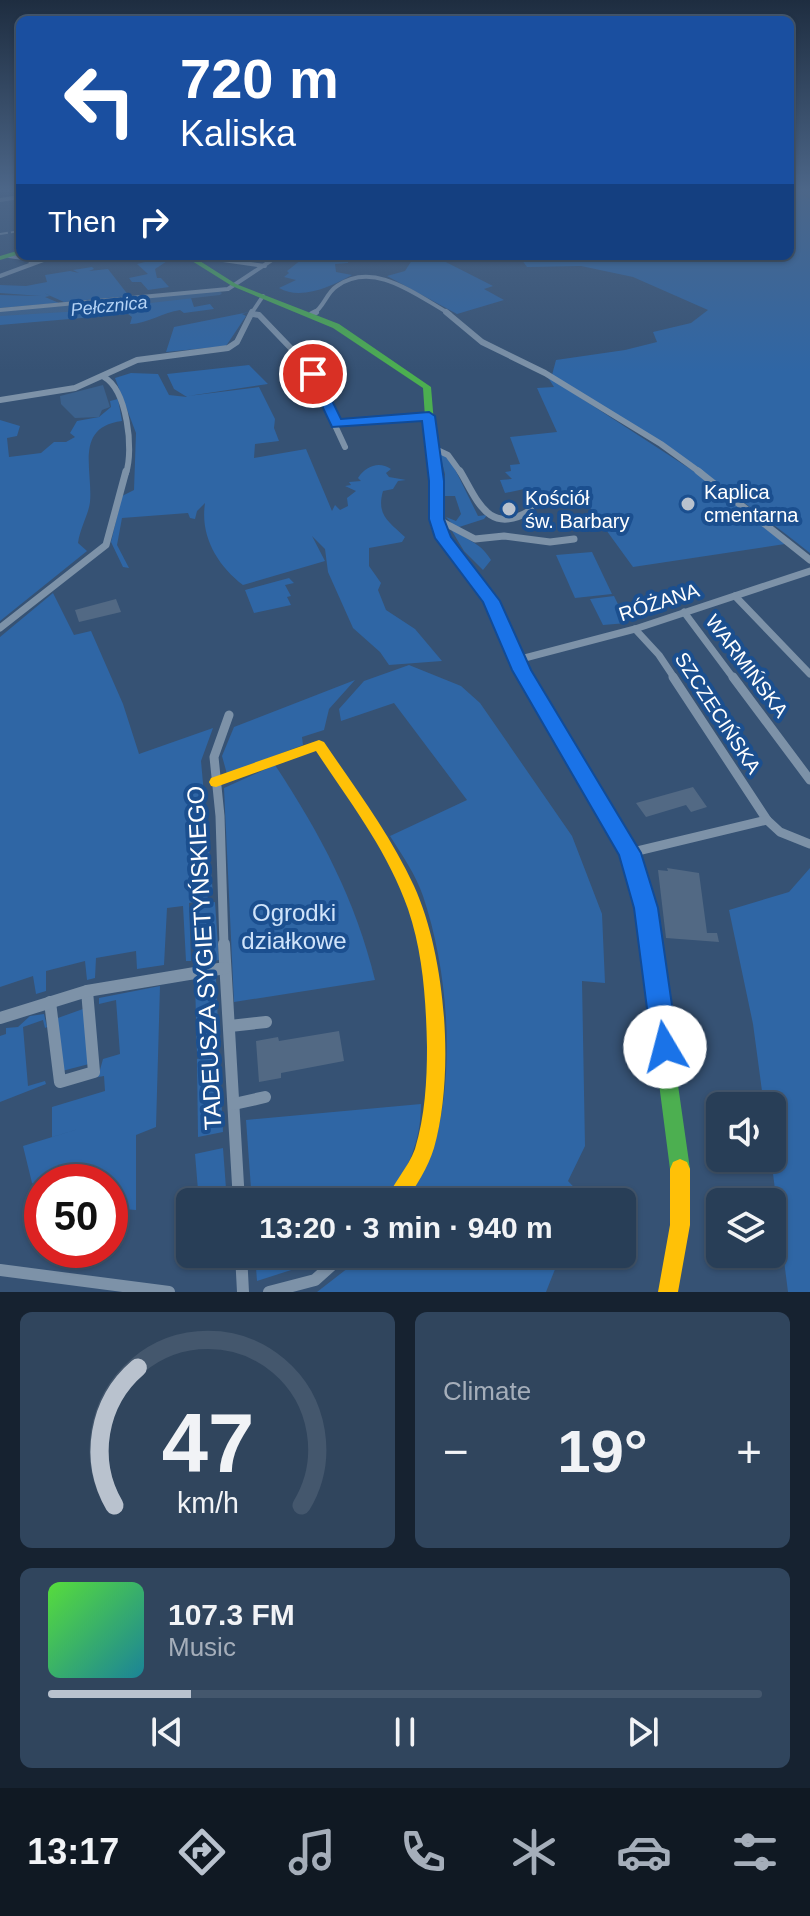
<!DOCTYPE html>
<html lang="en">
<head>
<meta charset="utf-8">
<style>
  body { margin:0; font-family:Helvetica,sans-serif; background:#30455d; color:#f1f3f6; height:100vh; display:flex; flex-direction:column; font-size:30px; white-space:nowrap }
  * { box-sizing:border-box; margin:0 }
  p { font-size:26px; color:#a5aeba }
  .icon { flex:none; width:44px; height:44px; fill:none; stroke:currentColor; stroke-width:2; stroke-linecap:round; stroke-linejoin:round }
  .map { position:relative; height:1292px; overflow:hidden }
  .panel { display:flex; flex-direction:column; gap:20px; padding:20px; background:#162230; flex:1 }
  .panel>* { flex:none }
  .top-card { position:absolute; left:16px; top:16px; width:778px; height:244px; border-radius:12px; box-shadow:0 2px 6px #0004,0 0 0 2px #44576d; background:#1a4fa0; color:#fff; overflow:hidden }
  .tools { position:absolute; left:706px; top:1092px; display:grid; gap:16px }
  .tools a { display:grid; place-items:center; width:80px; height:80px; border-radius:12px; background:#283e57; box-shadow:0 2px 6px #0004,0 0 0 2px #44576d; font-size:40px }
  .speed { position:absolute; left:24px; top:1164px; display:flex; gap:16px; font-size:40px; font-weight:700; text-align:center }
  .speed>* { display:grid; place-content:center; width:104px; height:104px; border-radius:50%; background:#283e57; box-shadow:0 2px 6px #0004,0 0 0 2px #44576d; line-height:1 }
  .speed .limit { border:12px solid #d22; background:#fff; color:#111 }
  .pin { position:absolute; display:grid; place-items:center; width:68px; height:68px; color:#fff; margin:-34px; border:4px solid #fff; border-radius:50%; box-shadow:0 2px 8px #0007 }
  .me { position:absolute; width:88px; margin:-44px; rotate:352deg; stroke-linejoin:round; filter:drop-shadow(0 0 6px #0008) }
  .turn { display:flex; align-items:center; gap:28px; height:168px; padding:0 32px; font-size:36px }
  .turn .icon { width:104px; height:104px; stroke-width:2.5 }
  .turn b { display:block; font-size:56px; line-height:68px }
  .then { display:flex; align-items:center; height:76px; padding:0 32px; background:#0003; gap:16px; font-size:30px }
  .big { font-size:60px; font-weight:700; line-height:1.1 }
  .panel .card { flex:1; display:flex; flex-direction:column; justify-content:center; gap:12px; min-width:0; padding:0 28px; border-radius:12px; background:#30455d }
  .panel .dial { align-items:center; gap:0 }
  .dial svg { height:208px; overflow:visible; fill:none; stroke:#44576d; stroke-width:7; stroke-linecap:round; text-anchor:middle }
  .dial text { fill:#f1f3f6; stroke:none }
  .song { display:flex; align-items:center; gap:24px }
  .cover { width:96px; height:96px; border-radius:12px; background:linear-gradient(135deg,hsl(110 70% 55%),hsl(190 70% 35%)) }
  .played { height:8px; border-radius:4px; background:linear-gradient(90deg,#b9c2ce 20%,#44576d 20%) }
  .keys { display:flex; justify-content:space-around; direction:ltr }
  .heat { display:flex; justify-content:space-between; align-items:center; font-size:44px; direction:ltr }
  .panel .tiles { flex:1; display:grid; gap:20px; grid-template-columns:1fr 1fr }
  .card:last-child { grid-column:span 2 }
  .trip { position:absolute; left:176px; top:1188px; width:460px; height:80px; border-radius:12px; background:#283e57; box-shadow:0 2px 6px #0004,0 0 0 2px #44576d; font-weight:700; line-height:80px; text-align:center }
  .tab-bar { display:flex; height:128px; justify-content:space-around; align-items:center; background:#101923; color:#a5aeba }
  .tab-bar .icon { width:56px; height:56px }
  .tab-bar .active { color:#b9c2ce }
  .tab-bar b { font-size:36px; color:#f1f3f6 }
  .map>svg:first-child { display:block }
  .green { fill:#2f66a5 }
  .water { fill:#3b618d }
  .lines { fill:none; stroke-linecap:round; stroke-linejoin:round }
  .stream { stroke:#3b618d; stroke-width:2 }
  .river { fill:#3b618d; fill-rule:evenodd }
  .building { fill:#526984 }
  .street-far4 { stroke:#7d92a8; stroke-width:4 }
  .street-far3 { stroke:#7d92a8; stroke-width:6 }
  .street-far2 { stroke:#7d92a8; stroke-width:7 }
  .street-far1 { stroke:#7d92a8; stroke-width:9 }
  .street { stroke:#7d92a8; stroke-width:12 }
  .fast { fill:#4caf50; fill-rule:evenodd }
  .slow { fill:#ffc107; fill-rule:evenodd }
  .rail { stroke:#7e92a7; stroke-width:2; stroke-dasharray:8 3; stroke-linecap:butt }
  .route { fill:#1a73e8; stroke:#114b97; stroke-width:2 }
  .poi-dot { fill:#b9c2ce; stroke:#1b4f8f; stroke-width:3 }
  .labels { text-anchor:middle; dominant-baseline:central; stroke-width:8; stroke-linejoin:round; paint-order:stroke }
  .far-water-label { font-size:18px; font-style:italic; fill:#b5d3f5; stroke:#1b4f8f }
  .poi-label { font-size:20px; fill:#fff; stroke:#1b4f8f; text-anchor:start }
  .street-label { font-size:20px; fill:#fff; stroke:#1b4f8f }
  .near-park-label { font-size:24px; fill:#cfe3fa; stroke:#1b4f8f }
  .near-street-label { font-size:24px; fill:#fff; stroke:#1b4f8f }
</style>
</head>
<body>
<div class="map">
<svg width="810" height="1292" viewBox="0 0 810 1292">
  <rect width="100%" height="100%" fill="#365274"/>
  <g class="green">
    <path d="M790,190H810V553C727,487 642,430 552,375L556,360L625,350L657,342L653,332L691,323L708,310L633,277L581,266L527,267L519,256H790Z"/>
    <polygon points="142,256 162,260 166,256 175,256 155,269 157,278 161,278 169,287 148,290 141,282 132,282 129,278 148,274 137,264 149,261"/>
    <path d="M306,256H348V263L335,264L336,272L352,275C332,286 301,301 279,288L296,280L284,277L289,273L287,271Z"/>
    <polygon points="434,256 493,286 484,289 504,300 457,314 387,276 405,271 414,257"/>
    <polygon points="92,267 94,269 89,271 108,269 129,296 64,302 44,293 50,296 45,297 59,303 0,308 0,295 41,296 0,293 0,285 26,286 47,282 45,275 70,271 79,273 73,270"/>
    <path d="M179,296L191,298L194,307L210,304L214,309L184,313L180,310C164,312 147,324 130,324L132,317L128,314L0,325V312Z"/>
    <polygon points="249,312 242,314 246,316 226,346 166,352 174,327"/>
    <path d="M249,365L268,384L188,396L259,387L275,419L274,428L279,441L255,444L254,458L306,449L332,511L335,505L340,510L348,506L347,498L356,491L345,486L351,485L349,482L361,481L358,478C366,466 379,461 391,469L386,473L389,477L406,480L398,481L393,489L383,491C376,515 389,522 405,537L402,542L369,548V566L381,583L378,590L386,610L415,629L442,661L389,665L380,652L353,628L328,572L325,549L312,536L325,561L243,585C217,565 200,536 205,503L197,511L195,519L190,518L188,513L122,518L117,545L129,568L123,567L111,542L122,496L134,490L136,433L115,378L131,373L158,374L169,395L187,397L174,389L167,374Z"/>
    <polygon points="547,376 701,476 785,544 633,567 588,505 551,499 549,493 532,492 529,488 505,493 500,480 512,479 505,472 511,471 510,465 520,464 510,437 557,432 537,388 554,387"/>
    <path d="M118,399L122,421C74,427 93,470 90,502C89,513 80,528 78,543L87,551L0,621V420L20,426L17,436L7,438L9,457L41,453L54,442H66L75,437L70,433L77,421L99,417L111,407L110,401Z"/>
    <polygon points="439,450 451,461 478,516 487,515 484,519 456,528 446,517 456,521 461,514 455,496 444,496 445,474"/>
    <path d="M449,526C465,541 479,540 491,560L483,570L464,551Z"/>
    <polygon points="592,552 612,594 575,598 556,555"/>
    <polygon points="289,578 294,583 285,585 291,596 287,597 291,605 254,613 245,590"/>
    <polygon points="53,593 74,635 91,631 123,704 139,754 213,728 201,761 213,894 207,895 208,899 189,903 191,961 186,961 183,906 167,908 164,965 137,969 136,951 96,958 95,978 87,980 85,961 46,971 46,991 36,994 33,976 0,987 0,637"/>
    <polygon points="614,596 627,623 603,625 590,599"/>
    <path d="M409,665L461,686L480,703L572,836L602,914L605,983L582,981L585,1146L568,1181L588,1202H407C416,1184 428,1165 434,1146C456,1071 448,970 423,896C416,875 402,855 390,836L467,800L394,703L341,721L339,709L364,681Z"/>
    <polygon points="355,680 329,709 324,730 302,737 303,745 227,774 222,756 234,727"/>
    <path d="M275,765C321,835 355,899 375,980L234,1002L224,788Z"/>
    <polygon points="810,868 810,1292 788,1292 771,1158 772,1106 764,1106 753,1024 729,910 789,892"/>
    <polygon points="215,902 219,960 195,963 193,906"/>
    <polygon points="216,978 219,1049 197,1054 195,981"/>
    <polygon points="160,986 156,1127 136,1135 136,1210 110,1208 110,1182 42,1182 42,1189 32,1183 23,1146 88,1126 52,1137 52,1107 105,1091 104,1076 98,1077 103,1059 120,1054 116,1000 99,1004 99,998"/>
    <polygon points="83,1009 89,1064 62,1071 55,1019"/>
    <polygon points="44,1014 47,1027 45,1028 43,1020 23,1027 28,1086 45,1081 46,1084 0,1102 0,1036 6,1034 6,1028 18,1027 30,1016"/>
    <polygon points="219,1054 223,1132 198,1137 197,1059"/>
    <path d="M421,1104C421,1142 407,1173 384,1202H252L246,1120Z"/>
    <polygon points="223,1148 227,1202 199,1202 195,1154"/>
    <polygon points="255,1254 327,1254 313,1263 257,1281"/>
    <polygon points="366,1254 561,1254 546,1292 317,1292"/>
  </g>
  <polygon class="water" points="103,385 110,407 102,410 99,417 75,418 61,404 60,396"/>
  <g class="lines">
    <polyline class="stream" points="796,190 810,198"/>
    <polygon class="river" points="217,290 222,293 220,295 81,311 0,316 0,310 81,305"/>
  </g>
  <g class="building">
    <polygon points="116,599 121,612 79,622 75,610"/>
    <polygon points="693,787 707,807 691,812 686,805 646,817 636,803"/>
    <polygon points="667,868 699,873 707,933 717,933 719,942 666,938 658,870 668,871"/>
    <polygon points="339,1031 344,1061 281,1073 281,1078 259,1082 256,1041 278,1037 279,1041"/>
  </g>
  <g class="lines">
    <g class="street-far4">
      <polyline points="0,200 20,197"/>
      <polyline points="9,256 30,259 31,264"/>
      <polyline points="195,256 265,266"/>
      <polyline points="0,276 54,256"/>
      <polyline points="0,310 228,289 278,256"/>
      <polyline points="251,314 263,296"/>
      <path d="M313,314C325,306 326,293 337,286C374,260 416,295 450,314"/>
    </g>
    <g class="street-far3">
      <polyline points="446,312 482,342 545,373 661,444 701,473"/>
      <polyline points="253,314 259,315 307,365 345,447"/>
      <polyline points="312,314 316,312"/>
      <path d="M104,377C127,390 134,449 126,473"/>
      <polyline points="0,400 75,388 137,360 228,348 237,342 252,312"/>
      <polyline points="336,424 429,416"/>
      <polyline points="431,447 448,455 461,473"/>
    </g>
    <g class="street-far2">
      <path d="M460,471C477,499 488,537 531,510L530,507"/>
      <polyline points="698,471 810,560"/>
      <polyline points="437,519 475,539 504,536 550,542 574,539"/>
      <polyline points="735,596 810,674"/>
      <polyline points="684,612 734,679"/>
      <polyline points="0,628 106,545 126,471"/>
      <polyline points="635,629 659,655 675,679"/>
      <polyline points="517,660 635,629 810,571"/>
    </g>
    <g class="street-far1">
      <polyline points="673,677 767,820"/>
      <polyline points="733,677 810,780"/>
      <polyline points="629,853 767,820 780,832 810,844"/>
      <polyline points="224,946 220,816 214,757 229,715"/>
    </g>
    <g class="street">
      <polyline points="224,944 239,1202"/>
      <polyline points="50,1002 60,1082 94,1072 87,991"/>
      <polyline points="0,1018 87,991 225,968"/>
      <polyline points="230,1026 266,1022"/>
      <polyline points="234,1104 265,1097"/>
      <polyline points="241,1254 243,1292"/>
      <polyline points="0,1270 169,1292"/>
      <polyline points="269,1292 315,1280 344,1254"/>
    </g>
    <g class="fast">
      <polygon points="20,250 20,254 0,260 0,256"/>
      <polygon points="184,256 192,256 236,284 339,324 431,387 442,519 448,538 498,601 528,670 626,831 650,889 690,1169 687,1176 680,1179 673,1176 670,1169 634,889 614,836 516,670 487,602 438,538 432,519 423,388 333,328 232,286"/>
    </g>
    <g class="slow">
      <path d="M319,740L324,742C355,788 390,834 414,886C446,956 455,1074 434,1148C428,1168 416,1185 406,1202H385C393,1183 408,1168 415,1149C425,1116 427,1081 427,1047C426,1000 423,953 408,909C388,851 349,801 316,751L216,787L211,786L209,782L211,778Z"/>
      <polygon points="680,1159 687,1162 690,1169 690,1225 678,1292 658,1292 670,1225 670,1169 673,1162"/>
    </g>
    <polyline class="rail" points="0,234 20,231"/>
  </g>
  <linearGradient id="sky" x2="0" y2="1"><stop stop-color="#1e2d40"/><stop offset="0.51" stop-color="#4c6688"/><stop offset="1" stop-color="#4c6688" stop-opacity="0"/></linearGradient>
  <rect width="810" height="371" fill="url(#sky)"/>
  <polygon class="route" points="308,371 319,374 341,419 429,412 435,416 444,481 444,519 451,537 500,601 531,670 641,853 658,908 678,1047 674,1056 665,1060 656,1056 652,1047 634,908 619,855 512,670 483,602 435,538 429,519 429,481 422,421 332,427 307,374"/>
  <g class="poi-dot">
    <circle cx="688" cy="504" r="8"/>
    <circle cx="509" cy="509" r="8"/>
  </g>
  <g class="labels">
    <g class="far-water-label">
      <text transform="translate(109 306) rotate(-6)">Pełcznica</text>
    </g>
    <g class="poi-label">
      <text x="704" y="492">Kaplica<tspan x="704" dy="23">cmentarna</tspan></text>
      <text x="525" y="498">Kościół<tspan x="525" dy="23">św. Barbary</tspan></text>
    </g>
    <g class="street-label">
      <text transform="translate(659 602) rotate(-18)">RÓŻANA</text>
      <text transform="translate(747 666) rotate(53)">WARMIŃSKA</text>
      <text transform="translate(718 713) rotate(57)">SZCZECIŃSKA</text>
    </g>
    <g class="near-park-label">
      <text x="294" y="912">Ogrodki<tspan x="294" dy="28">działkowe</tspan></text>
    </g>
    <g class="near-street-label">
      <text transform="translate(204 958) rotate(-93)">TADEUSZA SYGIETYŃSKIEGO</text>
    </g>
  </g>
</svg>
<div class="tools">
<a><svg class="icon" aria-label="sound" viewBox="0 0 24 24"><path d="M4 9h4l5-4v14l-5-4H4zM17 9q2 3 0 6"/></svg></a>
<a><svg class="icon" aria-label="layers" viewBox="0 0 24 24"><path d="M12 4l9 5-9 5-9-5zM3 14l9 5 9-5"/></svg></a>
</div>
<div class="speed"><div class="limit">50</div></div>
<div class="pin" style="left:313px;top:374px;background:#d93025"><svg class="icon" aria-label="arrive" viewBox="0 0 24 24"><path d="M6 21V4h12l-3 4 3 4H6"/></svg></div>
<svg class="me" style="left:665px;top:1047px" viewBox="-20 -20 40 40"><circle r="19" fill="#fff"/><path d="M0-13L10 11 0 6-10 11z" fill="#1a73e8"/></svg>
<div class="trip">13:20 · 3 min · 940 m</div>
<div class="top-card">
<div class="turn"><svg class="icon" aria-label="left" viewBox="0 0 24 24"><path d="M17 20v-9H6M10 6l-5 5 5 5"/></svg><div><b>720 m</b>Kaliska</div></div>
<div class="then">Then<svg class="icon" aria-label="right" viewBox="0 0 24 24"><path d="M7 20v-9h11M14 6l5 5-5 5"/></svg></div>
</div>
</div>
<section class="panel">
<div class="tiles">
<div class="card dial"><svg viewBox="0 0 100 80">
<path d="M14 69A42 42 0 1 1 86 69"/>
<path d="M14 69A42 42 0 0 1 23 16" stroke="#b9c2ce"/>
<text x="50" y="56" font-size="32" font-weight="700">47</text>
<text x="50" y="72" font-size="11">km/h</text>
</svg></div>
<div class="card"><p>Climate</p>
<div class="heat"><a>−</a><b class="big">19°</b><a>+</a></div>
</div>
<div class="card">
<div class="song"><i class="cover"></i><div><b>107.3 FM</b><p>Music</p></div></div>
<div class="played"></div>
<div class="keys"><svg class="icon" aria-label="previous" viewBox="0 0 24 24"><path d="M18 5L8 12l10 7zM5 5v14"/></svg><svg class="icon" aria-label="pause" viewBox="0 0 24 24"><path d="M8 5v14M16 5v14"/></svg><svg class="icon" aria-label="next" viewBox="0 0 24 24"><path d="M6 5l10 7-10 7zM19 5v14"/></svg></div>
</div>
</div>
</section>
<nav class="tab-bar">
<b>13:17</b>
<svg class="icon active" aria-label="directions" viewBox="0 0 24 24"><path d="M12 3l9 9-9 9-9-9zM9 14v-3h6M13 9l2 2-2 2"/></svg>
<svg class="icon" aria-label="music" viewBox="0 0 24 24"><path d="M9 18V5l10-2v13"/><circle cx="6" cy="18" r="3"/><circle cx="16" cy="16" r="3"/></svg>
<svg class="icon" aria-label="phone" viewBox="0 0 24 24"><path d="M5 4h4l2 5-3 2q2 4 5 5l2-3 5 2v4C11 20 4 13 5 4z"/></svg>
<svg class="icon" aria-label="climate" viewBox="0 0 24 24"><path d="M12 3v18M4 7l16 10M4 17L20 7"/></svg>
<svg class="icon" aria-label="car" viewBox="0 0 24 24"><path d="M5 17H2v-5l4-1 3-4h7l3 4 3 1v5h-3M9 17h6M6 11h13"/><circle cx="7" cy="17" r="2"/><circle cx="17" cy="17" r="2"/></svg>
<svg class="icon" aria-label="filters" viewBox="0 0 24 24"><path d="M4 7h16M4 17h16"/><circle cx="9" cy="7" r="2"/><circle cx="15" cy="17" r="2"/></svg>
</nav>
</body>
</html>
